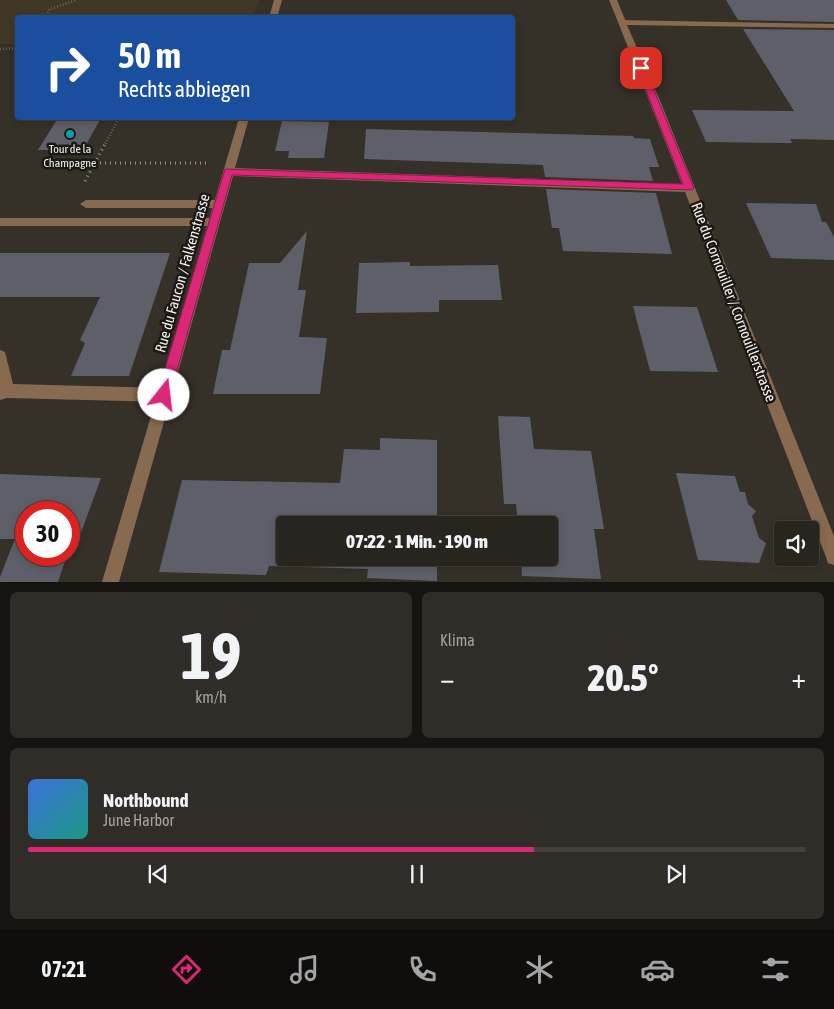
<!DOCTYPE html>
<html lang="de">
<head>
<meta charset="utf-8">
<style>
  body { margin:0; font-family:"Asap Condensed",sans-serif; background:#302c27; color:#f1f3f6; height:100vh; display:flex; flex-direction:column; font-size:19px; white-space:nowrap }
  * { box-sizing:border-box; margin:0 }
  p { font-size:16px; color:#a5a4a4 }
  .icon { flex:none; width:28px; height:28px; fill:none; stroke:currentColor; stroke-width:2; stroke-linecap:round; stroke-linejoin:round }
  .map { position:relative; height:582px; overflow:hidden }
  .sheet { display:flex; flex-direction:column; gap:10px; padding:10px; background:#161410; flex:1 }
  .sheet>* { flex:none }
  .guide { position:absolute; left:15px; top:15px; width:500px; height:105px; border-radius:5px; box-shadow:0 2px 8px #0003,0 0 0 1px #44413c; background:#1a4fa0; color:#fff; overflow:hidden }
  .tools { position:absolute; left:774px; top:521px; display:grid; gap:10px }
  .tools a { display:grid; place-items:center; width:45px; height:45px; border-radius:5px; background:#28241e; box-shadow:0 2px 8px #0003,0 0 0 1px #44413c; font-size:25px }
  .speed { position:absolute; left:15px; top:501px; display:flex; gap:10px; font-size:25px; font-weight:700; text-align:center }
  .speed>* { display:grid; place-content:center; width:65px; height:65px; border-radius:50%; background:#28241e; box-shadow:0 2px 8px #0003,0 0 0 1px #44413c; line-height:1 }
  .speed .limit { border:8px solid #d22; background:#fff; color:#111 }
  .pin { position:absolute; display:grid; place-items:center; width:42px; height:42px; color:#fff; margin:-21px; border-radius:10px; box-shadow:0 2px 8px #0006 }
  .me { position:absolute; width:55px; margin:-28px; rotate:16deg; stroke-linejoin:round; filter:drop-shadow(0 0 4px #0008) }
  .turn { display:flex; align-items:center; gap:18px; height:105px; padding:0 20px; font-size:22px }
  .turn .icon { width:65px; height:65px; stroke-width:2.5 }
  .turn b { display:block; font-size:35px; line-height:42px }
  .big { font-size:38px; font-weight:800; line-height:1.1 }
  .sheet .widget { flex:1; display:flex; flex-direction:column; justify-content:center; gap:8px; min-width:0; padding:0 18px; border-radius:8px; background:#302c27 }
  .sheet .dial { align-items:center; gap:0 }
  .dial b { font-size:65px; line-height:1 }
  .song { display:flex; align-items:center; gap:15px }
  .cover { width:60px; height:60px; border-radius:8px; background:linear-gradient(135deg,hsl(220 70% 55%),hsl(170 70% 35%)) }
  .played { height:5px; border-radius:2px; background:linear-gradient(90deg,#db2777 65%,#44413c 65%) }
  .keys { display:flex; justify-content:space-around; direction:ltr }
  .heat { display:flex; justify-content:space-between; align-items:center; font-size:28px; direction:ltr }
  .sheet .tiles { flex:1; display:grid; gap:10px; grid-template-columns:1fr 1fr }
  .widget:last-child { grid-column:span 2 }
  .trip { position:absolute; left:276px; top:516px; width:282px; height:50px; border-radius:5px; background:#28241e; box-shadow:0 2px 8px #0003,0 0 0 1px #44413c; font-weight:800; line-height:50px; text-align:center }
  .menu { display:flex; height:80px; justify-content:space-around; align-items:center; background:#100e0c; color:#a5a4a4 }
  .menu .icon { width:35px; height:35px }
  .menu .active { color:#db2777 }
  .menu b { font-size:22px; color:#f1f3f6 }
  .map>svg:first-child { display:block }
  .education { fill:#403726 }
  .building { fill:#5f5f69 }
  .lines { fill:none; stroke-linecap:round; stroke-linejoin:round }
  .path-far1 { stroke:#95918b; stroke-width:2.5; stroke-dasharray:0.5 2.5; stroke-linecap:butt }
  .path { stroke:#95918b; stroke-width:3; stroke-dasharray:1 4; stroke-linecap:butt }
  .lane { fill:#886a50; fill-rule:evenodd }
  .street { fill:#886a50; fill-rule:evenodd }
  .route { fill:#db2777; stroke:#8e194d }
  .culture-dot { fill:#0f9aa8; stroke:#1b1815; stroke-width:2 }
  .labels { text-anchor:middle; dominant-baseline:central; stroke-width:5; stroke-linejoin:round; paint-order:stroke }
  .far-poi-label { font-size:12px; fill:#f5f2ed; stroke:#1b1815 }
  .street-label { font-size:15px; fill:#f5f2ed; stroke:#1b1815 }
</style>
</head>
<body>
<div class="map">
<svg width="834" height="582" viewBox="0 0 834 582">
  <rect width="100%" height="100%" fill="#353028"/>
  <polygon class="education" points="0,0 258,0 253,17 18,18 17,44 0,44"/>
  <g class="building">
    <polygon points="726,0 834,0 834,22 738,20"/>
    <polygon points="743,29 834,30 834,140 790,139 792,143 706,142 692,110 794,111"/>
    <polygon points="58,118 101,118 83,150 38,150"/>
    <polygon points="282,121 329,122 324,158 288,158 289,151 275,151"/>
    <polygon points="366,129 633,136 634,138 650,139 659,167 649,167 653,181 545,177 543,165 364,159"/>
    <polygon points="546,189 656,193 672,254 563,251 559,228 552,228"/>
    <polygon points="746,203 816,204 822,222 826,222 834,237 834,260 771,258"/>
    <polygon points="307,231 298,290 306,290 299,337 327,338 320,394 213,394 222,350 230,350 249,263 280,263"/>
    <polygon points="0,253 170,253 129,376 71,376 85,343 80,340 100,297 0,297"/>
    <polygon points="410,262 410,266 498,265 502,300 439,300 439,312 356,313 359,263"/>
    <polygon points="633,306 697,307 718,372 650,371"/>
    <polygon points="498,416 530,417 534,449 591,451 604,529 594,529 601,579 522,576 521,558 550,558 550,525 518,525 516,504 504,504"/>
    <polygon points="380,438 437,440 437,525 285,525 285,558 437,558 437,581 367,578 368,569 269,566 266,575 159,572 182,480 340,483 344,449 380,450"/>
    <polygon points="676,473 735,476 740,492 745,492 748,504 756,511 752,516 759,538 766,543 759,563 698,560"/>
    <polygon points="0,474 101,478 79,538 73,538 69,549 69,512 26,512 26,555 67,555 58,582 0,582 0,577 15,539 0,539"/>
  </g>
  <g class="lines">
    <g class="path-far1">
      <polyline points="45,18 50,9 77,0"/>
      <polyline points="0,49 18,48"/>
      <polyline points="104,146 119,118"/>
    </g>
    <g class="path">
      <polyline points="95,163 208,163"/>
      <polyline points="85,181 105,144"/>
    </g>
    <g class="lane">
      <polygon points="609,0 617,0 626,22 625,24 618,22"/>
      <polygon points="86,200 219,200 225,204 219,208 86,208 80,204"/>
      <polygon points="0,218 214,218 220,222 214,226 0,226"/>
      <polygon points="0,350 5,352 13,384 164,388 169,390 171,395 169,400 164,402 7,398 0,400"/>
    </g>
    <g class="street">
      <polygon points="274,0 282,0 277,18 269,18"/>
      <polygon points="619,20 834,24 834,28 627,25 661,103 834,536 834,565 828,563 826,557 685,192 233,176 119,582 102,582 239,118 249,118 235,168 682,184 618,22"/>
    </g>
  </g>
  <polygon class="route" points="641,65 645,68 694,188 692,190 232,175 170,395 168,400 164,402 159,400 157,395 225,169 683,184 637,68"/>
  <circle class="culture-dot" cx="70" cy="134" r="5"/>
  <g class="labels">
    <g class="far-poi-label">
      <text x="70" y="149">Tour de la<tspan x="70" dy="14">Champagne</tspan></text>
    </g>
    <g class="street-label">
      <text transform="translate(182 273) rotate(-74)">Rue du Faucon / Falkenstrasse</text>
      <text transform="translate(734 302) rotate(69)">Rue du Cornouiller / Cornouillerstrasse</text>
    </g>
  </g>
</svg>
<div class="tools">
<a><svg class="icon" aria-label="sound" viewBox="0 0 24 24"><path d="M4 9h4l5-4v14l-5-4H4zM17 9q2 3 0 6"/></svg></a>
</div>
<div class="speed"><div class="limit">30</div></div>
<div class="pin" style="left:641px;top:68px;background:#d93025"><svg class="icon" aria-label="arrive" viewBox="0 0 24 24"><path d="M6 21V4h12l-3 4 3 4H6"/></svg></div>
<svg class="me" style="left:164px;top:395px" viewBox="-20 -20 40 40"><circle r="19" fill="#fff"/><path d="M0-13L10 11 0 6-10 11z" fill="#db2777"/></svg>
<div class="trip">07:22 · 1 Min. · 190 m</div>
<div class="guide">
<div class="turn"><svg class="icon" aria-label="right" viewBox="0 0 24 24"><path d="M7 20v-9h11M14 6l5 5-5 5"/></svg><div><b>50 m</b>Rechts abbiegen</div></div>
</div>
</div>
<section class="sheet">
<div class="tiles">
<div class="widget dial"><b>19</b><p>km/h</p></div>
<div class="widget"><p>Klima</p>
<div class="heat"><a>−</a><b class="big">20.5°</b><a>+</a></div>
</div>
<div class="widget">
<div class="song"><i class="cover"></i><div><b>Northbound</b><p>June Harbor</p></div></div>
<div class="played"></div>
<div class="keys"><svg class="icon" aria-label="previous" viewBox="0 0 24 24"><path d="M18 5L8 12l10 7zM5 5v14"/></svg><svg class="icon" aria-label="pause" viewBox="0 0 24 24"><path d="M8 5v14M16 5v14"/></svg><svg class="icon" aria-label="next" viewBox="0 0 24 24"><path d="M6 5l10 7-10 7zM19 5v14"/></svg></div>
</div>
</div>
</section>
<nav class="menu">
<b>07:21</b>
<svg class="icon active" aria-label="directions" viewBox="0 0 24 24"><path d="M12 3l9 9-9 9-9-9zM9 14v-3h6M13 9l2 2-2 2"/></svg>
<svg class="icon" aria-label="music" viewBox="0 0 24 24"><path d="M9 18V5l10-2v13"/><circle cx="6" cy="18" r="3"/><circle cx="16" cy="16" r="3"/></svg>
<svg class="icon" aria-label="phone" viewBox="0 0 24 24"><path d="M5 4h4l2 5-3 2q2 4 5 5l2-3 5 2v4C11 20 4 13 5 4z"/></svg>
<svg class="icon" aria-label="climate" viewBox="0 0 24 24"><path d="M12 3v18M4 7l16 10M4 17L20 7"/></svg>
<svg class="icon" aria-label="car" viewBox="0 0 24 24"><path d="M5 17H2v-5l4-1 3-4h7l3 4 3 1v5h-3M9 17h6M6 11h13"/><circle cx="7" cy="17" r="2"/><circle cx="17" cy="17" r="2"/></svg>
<svg class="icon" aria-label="filters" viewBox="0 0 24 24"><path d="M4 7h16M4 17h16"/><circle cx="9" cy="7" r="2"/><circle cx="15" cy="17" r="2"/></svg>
</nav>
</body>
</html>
